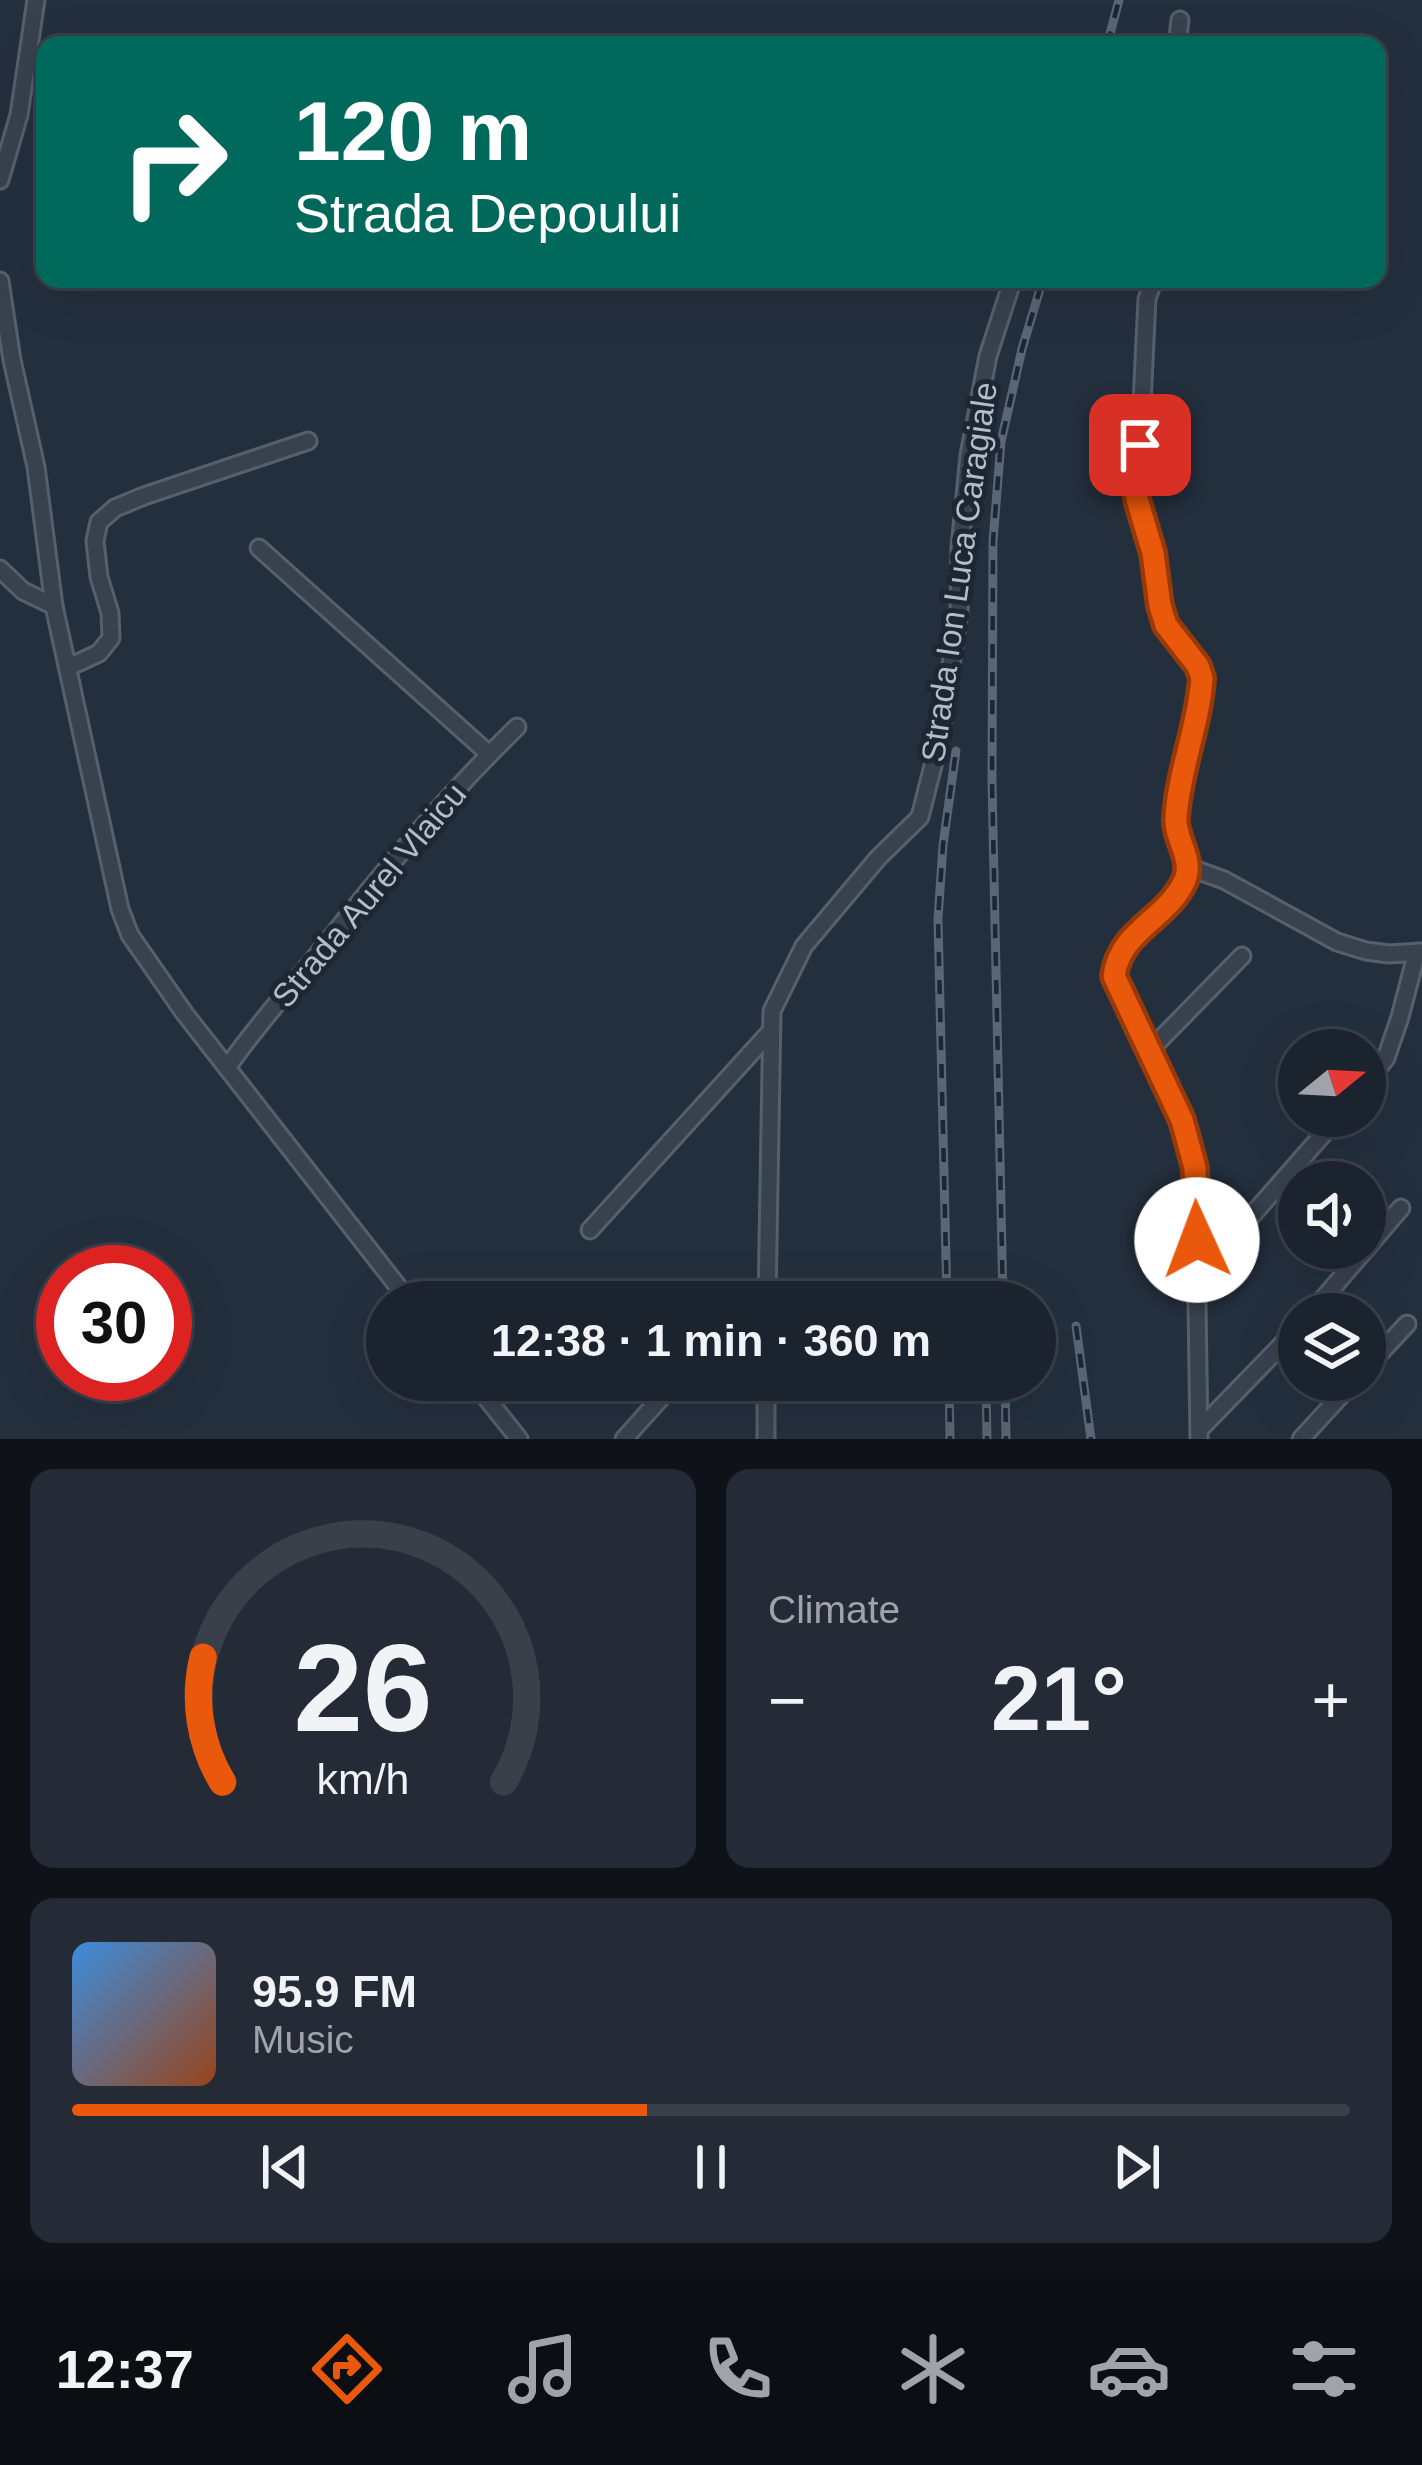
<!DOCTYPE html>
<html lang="en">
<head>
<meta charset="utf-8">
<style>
  body { margin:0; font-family:Arial,sans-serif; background:#242b36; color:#f1f3f6; height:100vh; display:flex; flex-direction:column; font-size:45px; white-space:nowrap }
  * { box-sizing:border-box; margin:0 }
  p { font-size:39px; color:#a0a4aa }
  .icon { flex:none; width:66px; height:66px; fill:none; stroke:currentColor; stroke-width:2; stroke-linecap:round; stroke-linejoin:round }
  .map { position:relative; height:1439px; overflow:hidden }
  .side { display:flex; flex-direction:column; gap:30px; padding:30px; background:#0f1319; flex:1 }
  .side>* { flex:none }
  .top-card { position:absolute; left:36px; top:36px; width:1350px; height:252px; border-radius:24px; box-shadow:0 12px 48px #0002,0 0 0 3px #39404a; background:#00695c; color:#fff; overflow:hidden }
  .needle { width:78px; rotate:72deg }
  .tools { position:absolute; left:1278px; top:1029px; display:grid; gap:24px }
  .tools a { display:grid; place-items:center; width:108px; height:108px; border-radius:50%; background:#1b232e; box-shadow:0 12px 48px #0002,0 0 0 3px #39404a; font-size:60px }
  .speed { position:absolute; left:36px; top:1245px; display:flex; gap:24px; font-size:60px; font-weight:700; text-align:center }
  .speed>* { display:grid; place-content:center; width:156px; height:156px; border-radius:50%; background:#1b232e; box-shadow:0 12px 48px #0002,0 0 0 3px #39404a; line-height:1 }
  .speed .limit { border:18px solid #d22; background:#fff; color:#111 }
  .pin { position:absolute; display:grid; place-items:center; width:102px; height:102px; color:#fff; margin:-51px; border-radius:24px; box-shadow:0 6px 18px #0006 }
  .me { position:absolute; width:132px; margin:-66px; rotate:358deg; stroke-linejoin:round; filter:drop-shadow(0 0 9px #0008) }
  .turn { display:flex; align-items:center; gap:42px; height:252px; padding:0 60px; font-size:54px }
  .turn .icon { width:156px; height:156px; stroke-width:2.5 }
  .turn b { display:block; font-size:84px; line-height:102px }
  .big { font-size:90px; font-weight:600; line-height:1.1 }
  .side .card { flex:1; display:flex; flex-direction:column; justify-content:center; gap:18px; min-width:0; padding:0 42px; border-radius:24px; background:#242b36 }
  .side .dial { align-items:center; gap:0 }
  .dial svg { height:312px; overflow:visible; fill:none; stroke:#39404a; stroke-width:7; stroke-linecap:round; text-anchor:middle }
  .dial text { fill:#f1f3f6; stroke:none }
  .song { display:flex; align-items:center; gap:36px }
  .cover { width:144px; height:144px; border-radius:18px; background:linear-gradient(135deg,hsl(210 70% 55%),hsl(20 70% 35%)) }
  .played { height:12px; border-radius:6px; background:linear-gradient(90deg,#ea580c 45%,#39404a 45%) }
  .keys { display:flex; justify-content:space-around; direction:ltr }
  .heat { display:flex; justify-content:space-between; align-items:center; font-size:66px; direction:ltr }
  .side .tiles { flex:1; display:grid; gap:30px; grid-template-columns:1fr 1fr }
  .card:last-child { grid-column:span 2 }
  .trip { position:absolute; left:366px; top:1281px; width:690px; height:120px; border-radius:60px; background:#1b232e; box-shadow:0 12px 48px #0002,0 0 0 3px #39404a; font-weight:600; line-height:120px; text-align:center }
  .dock { display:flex; height:192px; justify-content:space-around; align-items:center; background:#0b0e12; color:#a0a4aa }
  .dock .icon { width:84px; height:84px }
  .dock .active { color:#ea580c }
  .dock b { font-size:54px; color:#f1f3f6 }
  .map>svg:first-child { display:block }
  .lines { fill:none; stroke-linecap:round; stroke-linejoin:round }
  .street-casing { stroke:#565f6c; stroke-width:21 }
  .street { stroke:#38414e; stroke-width:15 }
  .rail-casing { stroke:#5a6575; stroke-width:9 }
  .rail { stroke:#1d2633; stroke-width:4.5; stroke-dasharray:14; stroke-linecap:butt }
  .route-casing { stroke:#983908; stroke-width:30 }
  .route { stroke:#ea580c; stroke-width:21 }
  .labels { text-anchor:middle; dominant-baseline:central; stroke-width:10; stroke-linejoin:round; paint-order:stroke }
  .street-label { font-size:33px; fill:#b4bcc9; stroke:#1d2633 }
</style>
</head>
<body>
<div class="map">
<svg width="1422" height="1439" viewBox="0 0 1422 1439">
  <rect width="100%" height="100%" fill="#242f3e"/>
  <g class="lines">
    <g class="street-casing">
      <g id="street">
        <polyline points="1177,45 1180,20"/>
        <polyline points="0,180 19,115 36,0"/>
        <path d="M1154,279L1147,299L1140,445L1135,478L1137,499L1153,553L1160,606L1166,625L1198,666L1202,678C1198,725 1179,770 1176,817C1175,838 1194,859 1185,880C1167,920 1120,930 1115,977L1182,1120L1195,1168L1199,1439"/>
        <polyline points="0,281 12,360 36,467 54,606 120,909 130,935 185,1014 410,1302"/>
        <polyline points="259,548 489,754"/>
        <polyline points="0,569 23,591 54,606"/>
        <polyline points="69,667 99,653 111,638 110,613 99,577 95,541 99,522 115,508 144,496 308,441"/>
        <polyline points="1188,867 1224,880 1337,942 1366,951 1389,954 1422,952"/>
        <polyline points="1149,1051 1242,956"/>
        <path d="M227,1068C257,1024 293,986 326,944C385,869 448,794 517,727"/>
        <polyline points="1365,1086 1386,1058 1400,1017 1417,952"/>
        <polyline points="590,1230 770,1032"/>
        <polyline points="1198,1277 1339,1116"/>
        <polyline points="767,1302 772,1011 804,946 878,858 920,817 939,742 959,613 960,547 969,455 988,356 1013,279"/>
        <polyline points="1310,1314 1401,1208"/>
        <polyline points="1365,1369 1407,1324"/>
        <polyline points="472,1380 519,1439"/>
        <polyline points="766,1380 766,1439"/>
        <polyline points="1199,1430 1299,1327"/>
        <polyline points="624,1439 677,1380"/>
        <polyline points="1301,1439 1355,1380"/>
      </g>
    </g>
    <use href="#street" class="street"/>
    <g class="rail-casing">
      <g id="rail">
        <polyline points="1107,45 1119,0"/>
        <polyline points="947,1302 938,919 943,845 956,751"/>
        <polyline points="1003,1302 992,781 993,541 1001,442 1022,349 1043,279"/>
        <polyline points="1076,1326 1091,1439"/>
        <polyline points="949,1380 950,1439"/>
        <polyline points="986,1380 987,1439"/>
        <polyline points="1005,1380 1006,1439"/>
      </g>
    </g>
    <use href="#rail" class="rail"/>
  </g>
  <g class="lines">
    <g class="route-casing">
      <path id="route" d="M1140,445L1135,478L1137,499L1153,553L1160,606L1166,625L1198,666L1202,678C1199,725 1179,770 1176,817C1174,838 1194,859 1185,880C1167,920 1120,930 1114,976L1182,1120L1195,1168L1197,1240"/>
    </g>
    <use href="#route" class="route"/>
  </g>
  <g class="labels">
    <g class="street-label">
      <text transform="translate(959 572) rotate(-82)">Strada Ion Luca Caragiale</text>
      <text transform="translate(369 895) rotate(-50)">Strada Aurel Vlaicu</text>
    </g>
  </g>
</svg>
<div class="tools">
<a><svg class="needle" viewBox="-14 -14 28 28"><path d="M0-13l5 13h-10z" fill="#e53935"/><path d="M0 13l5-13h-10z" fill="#a0a4aa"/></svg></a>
<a><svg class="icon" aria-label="sound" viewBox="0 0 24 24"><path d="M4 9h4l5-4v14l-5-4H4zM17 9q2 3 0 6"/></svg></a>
<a><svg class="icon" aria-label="layers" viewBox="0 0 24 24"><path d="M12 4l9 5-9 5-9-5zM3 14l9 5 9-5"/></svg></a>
</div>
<div class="speed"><div class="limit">30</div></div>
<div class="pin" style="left:1140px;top:445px;background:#d93025"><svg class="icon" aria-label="arrive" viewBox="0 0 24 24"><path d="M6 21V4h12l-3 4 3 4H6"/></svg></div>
<svg class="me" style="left:1197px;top:1240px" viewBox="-20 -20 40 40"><circle r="19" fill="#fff"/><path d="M0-13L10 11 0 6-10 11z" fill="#ea580c"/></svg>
<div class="trip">12:38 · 1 min · 360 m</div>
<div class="top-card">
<div class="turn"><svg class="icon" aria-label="right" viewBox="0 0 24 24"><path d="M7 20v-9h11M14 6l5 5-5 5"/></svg><div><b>120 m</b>Strada Depoului</div></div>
</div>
</div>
<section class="side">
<div class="tiles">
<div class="card dial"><svg viewBox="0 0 100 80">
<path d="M14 69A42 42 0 1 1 86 69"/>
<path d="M14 69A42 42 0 0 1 9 37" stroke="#ea580c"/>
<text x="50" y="56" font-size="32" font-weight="700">26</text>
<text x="50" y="72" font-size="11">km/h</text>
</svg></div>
<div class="card"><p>Climate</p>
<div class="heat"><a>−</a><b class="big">21°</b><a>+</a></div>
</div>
<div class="card">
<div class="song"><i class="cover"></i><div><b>95.9 FM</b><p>Music</p></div></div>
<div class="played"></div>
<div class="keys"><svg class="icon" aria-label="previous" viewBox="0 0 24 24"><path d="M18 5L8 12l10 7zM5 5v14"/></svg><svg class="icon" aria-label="pause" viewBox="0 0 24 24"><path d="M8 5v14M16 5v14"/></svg><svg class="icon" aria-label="next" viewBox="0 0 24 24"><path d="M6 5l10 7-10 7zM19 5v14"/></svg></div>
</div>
</div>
</section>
<nav class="dock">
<b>12:37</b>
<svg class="icon active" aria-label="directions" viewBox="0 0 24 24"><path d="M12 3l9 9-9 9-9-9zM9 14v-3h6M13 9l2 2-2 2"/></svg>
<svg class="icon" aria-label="music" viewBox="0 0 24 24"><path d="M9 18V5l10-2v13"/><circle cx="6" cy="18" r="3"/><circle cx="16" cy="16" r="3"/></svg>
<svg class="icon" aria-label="phone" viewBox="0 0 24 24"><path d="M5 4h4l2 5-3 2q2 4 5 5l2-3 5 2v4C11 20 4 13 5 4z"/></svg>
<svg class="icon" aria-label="climate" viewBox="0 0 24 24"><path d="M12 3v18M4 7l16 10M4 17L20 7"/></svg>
<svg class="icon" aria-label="car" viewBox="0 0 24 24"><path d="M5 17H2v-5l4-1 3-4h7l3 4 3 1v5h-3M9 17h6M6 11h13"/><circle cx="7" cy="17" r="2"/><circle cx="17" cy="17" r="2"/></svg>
<svg class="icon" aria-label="filters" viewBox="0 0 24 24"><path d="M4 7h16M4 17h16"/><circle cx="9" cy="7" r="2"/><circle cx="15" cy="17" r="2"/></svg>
</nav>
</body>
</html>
